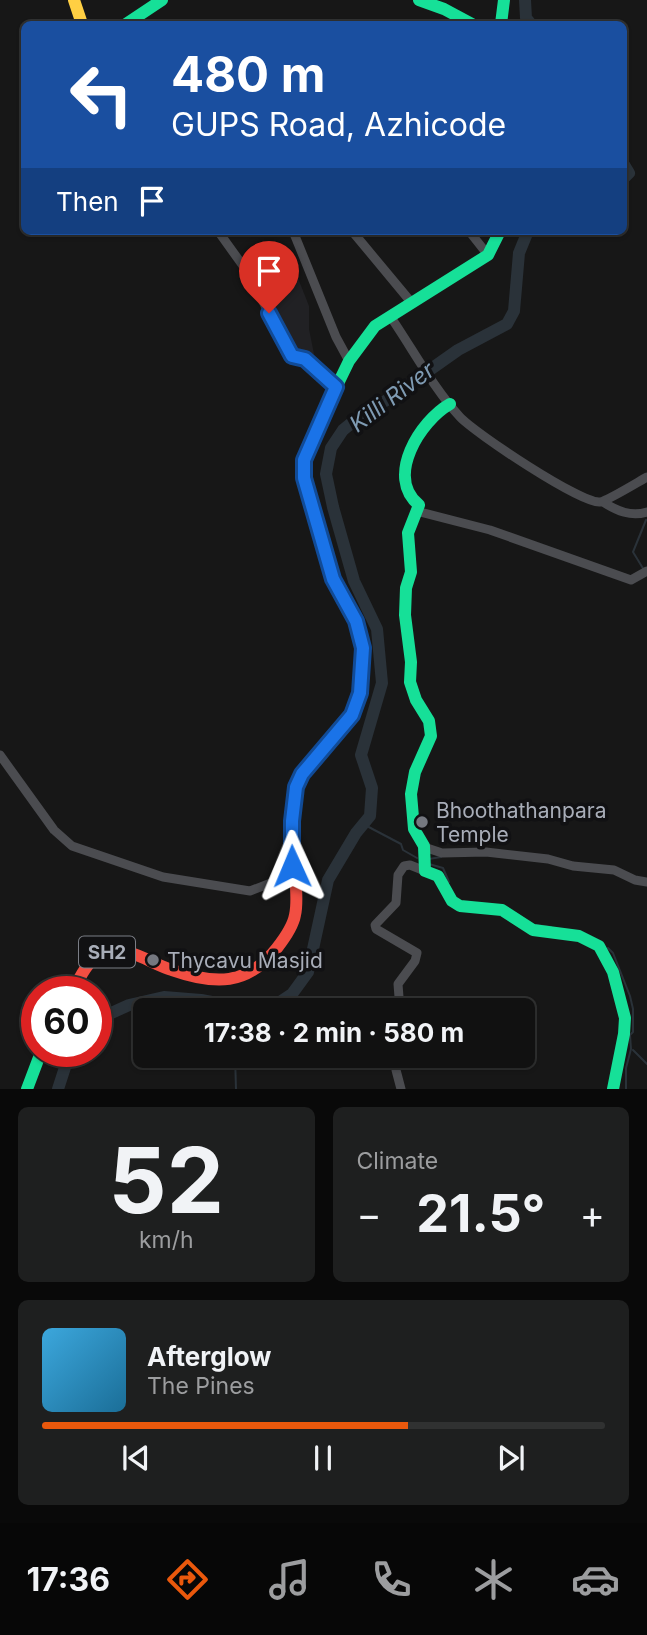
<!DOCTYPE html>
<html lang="en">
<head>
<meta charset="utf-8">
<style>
  body { margin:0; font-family:Inter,sans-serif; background:#1e1f1f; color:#f1f3f6; height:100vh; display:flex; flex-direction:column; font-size:26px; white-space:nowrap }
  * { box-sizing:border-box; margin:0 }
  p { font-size:23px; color:#9c9d9f }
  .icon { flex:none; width:38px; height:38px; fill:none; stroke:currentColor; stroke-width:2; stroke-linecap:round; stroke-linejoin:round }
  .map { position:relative; height:1089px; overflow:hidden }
  .side { display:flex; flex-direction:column; gap:18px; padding:18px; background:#090909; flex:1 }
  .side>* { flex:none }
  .top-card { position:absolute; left:21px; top:21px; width:606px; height:214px; border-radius:10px; box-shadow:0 2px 5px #0004,0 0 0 2px #303131; background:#1a4fa0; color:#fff; overflow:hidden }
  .speed { position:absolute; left:21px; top:976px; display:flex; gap:14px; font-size:35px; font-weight:700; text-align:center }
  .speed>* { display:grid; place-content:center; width:91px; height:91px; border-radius:50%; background:#111; box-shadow:0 2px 5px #0004,0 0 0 2px #303131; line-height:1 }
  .speed .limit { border:10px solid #d22; background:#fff; color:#111 }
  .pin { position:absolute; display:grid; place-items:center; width:60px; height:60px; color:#fff; margin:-72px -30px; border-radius:50% 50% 50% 0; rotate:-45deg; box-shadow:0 0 7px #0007 }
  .pin .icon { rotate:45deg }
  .me { position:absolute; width:77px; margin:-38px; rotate:359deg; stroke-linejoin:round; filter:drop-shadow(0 0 5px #0008) }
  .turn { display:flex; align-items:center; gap:24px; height:147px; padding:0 35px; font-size:32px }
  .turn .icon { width:91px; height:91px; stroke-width:2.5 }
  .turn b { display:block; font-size:49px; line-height:60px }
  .then { display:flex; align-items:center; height:66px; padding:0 35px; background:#0003; gap:14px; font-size:26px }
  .big { font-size:52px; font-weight:700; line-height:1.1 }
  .side .tile { flex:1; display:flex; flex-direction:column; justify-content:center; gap:10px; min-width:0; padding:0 24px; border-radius:10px; background:#1e1f1f }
  .side .dial { align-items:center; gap:0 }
  .dial b { font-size:91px; line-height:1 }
  .song { display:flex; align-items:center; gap:21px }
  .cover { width:84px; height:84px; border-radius:10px; background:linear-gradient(135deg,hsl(200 70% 55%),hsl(200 70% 35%)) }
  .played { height:7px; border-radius:4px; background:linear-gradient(90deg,#ea580c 65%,#303131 65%) }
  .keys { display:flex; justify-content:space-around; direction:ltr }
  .heat { display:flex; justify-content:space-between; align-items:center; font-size:38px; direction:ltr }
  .side .tiles { flex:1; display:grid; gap:18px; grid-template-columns:1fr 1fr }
  .tile:last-child { grid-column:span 2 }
  .trip { position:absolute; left:133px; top:998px; width:402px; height:70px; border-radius:10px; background:#111; box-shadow:0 2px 5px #0004,0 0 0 2px #303131; font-weight:700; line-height:70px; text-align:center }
  .tab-bar { display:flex; height:112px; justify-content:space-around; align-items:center; background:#070707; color:#9c9d9f }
  .tab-bar .icon { width:49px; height:49px }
  .tab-bar .current { color:#ea580c }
  .tab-bar b { font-size:32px; color:#f1f3f6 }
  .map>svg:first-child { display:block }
  .built { fill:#212124 }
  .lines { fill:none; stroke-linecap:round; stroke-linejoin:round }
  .stream { stroke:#2a3239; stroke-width:2 }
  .river { stroke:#2a3239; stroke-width:12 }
  .street { stroke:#4b4c50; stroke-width:9 }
  .fast { stroke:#16e098; stroke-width:12 }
  .slow { stroke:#ffcf43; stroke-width:12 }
  .jam { stroke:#f24e42; stroke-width:12 }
  .route-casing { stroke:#114b97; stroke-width:18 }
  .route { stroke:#1a73e8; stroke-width:12 }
  .poi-dot { fill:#757880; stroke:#111113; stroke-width:2.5 }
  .labels { text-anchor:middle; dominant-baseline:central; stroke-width:7; stroke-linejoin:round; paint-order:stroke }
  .shield { fill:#111113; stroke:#7b7e86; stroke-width:2 }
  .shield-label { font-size:19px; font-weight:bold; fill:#a8adb8 }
  .poi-label { font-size:21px; fill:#a8adb8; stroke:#111113; text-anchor:start }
  .water-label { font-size:23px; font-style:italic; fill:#7f9bb3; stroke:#111113 }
</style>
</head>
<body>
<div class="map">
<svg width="647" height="1089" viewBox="0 0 647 1089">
  <rect width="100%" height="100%" fill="#171717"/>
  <polygon class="built" points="292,263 309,306 309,329 314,354 311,358 293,353 259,280"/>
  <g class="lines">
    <g class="stream">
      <polyline points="524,0 525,2"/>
      <polyline points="644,570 633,552 646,520"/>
      <polyline points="363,824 401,844 403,850 417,858"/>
      <polyline points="429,859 441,857"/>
      <polyline points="429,864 443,868 449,882"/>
      <polyline points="536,925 551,927"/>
      <polyline points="608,948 613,953 630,996 633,1009 633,1032 630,1035 631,1049 626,1068 626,1089"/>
      <polyline points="237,1010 238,1006"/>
      <polyline points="633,1050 647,1064"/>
      <polyline points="235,1055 236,1089"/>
    </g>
    <g class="river">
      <polyline points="525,0 526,18 531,24"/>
      <polyline points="623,163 629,173 623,179"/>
      <polyline points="96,1020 129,1005 164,997 201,1000 244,1008 277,1004 292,994 308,972 328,880 356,833 370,816 372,788 361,755 382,683 377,629 354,581 333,507 326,474 331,448 343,430 359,417 390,398 458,350 507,324 514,311 519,253 528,231"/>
      <polyline points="58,1089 70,1052"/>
    </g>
    <g class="street">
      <polyline points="218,231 246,270 292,356 305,359 336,387"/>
      <polyline points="293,231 336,337 349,361"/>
      <polyline points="352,231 411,302"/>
      <polyline points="469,231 488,255"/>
      <path d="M390,316C412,348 434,389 460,417C475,433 581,504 600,502C607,501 638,482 647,477"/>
      <path d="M603,502C617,511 631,517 647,512"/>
      <polyline points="416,511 490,530 631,580 647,571"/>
      <polyline points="0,755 54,830 72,846 163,877 250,891 281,879 292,866"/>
      <polyline points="424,847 442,853 486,852 548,859 573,866 614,870 635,880 647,882"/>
      <polyline points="400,1010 398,984 415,961 417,953 376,929 375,925 396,903 398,875 404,866 410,865 425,871"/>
      <polyline points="398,1055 396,1070 401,1089"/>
    </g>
    <g class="fast">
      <polyline points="419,0 444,9 472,24"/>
      <polyline points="126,24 162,0"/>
      <polyline points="501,24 504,0"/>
      <path d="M450,404C420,421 385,477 419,505L408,533L411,572L406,588L405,615L411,662L410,682L416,700L429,721L431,736L415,772L411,794L414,829L424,846L425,871L438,876L452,901L460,906L502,910L533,930L579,936L599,946L613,972L625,1018L624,1034L613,1089"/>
      <polyline points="294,857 292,821 296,787 302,774 352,715 360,693 363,648 356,621 333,579 305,478 304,460 315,431 349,361 375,326 488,255 500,231"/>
      <polyline points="27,1089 41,1052"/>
    </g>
    <polyline class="slow" points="74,0 82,24"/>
    <path class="jam" d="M72,992C80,978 88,957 106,952C128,945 151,964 172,970C215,985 247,986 277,948C284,939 293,927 295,915C299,898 294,874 294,857"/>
  </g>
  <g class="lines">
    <g class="route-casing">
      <polyline id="route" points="269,313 292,356 305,359 336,387 304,460 304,478 333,579 356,621 363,648 360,693 352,715 302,774 296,787 292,821 292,866"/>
    </g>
    <use href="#route" class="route"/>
  </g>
  <g class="poi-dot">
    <circle cx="422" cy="822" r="7"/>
    <circle cx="153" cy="960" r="7"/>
  </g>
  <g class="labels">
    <rect class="shield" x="79" y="936.5" width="56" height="31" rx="5"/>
    <g class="shield-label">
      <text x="107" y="952">SH2</text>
    </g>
    <g class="poi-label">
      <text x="436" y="810">Bhoothathanpara<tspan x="436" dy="24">Temple</tspan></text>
      <text x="167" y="960">Thycavu Masjid</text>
    </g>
    <g class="water-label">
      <text transform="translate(392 397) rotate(-37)">Killi River</text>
    </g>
  </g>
</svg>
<div class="speed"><div class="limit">60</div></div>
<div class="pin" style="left:269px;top:313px;background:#d93025"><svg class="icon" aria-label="arrive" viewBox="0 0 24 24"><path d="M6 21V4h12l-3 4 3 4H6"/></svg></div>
<svg class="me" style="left:292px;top:866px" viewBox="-20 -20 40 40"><path d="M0-17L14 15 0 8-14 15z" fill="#1a73e8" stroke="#fff" stroke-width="4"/></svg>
<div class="trip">17:38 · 2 min · 580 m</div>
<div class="top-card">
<div class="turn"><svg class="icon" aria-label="left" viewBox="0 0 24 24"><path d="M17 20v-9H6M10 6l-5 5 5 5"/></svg><div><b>480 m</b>GUPS Road, Azhicode</div></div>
<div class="then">Then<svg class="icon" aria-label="arrive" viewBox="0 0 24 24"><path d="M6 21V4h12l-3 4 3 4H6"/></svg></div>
</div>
</div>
<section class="side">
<div class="tiles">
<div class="tile dial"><b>52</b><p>km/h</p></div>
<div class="tile"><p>Climate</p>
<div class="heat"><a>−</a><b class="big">21.5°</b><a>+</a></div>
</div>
<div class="tile">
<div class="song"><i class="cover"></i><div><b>Afterglow</b><p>The Pines</p></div></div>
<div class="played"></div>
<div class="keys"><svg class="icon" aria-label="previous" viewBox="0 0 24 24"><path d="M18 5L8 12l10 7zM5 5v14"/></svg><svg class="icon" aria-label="pause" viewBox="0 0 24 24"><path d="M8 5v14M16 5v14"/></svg><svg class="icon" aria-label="next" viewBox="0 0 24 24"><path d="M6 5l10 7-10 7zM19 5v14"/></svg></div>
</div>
</div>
</section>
<nav class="tab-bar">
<b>17:36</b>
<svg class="icon current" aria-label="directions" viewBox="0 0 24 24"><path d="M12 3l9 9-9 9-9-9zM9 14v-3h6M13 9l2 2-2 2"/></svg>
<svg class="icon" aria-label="music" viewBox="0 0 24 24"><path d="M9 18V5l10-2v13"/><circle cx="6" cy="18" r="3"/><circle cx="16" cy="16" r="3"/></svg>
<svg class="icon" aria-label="phone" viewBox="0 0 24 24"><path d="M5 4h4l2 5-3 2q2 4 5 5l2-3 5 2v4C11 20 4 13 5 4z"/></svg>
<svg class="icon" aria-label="climate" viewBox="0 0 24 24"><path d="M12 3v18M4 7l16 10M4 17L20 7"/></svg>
<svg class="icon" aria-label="car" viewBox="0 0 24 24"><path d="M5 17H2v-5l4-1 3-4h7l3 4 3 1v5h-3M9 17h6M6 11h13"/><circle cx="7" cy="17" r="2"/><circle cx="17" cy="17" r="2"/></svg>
</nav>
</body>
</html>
